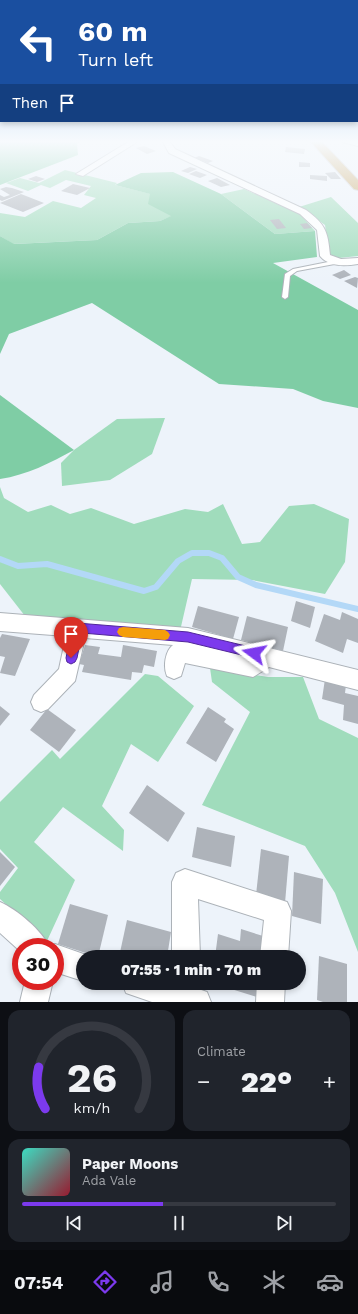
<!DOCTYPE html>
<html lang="en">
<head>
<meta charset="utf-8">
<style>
  body { margin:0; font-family:"Work Sans",sans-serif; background:#20242c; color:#f1f3f6; height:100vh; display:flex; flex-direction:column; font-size:15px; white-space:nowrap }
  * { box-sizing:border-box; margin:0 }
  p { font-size:13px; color:#9ea1a6 }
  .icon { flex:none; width:22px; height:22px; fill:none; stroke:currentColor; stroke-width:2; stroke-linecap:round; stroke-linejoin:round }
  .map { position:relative; height:1002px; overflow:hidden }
  .panel { display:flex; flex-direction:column; gap:8px; padding:8px; background:#0d0f14; flex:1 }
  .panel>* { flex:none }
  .hud { position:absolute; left:0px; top:0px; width:358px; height:122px; box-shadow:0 2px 6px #0003; background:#1a4fa0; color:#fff; overflow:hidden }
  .speed { position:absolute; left:12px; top:938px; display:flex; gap:8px; font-size:20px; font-weight:700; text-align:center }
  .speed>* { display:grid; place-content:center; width:52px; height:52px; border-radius:50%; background:#171b24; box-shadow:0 2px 6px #0003; line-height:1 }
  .speed .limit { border:6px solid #d22; background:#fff; color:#111 }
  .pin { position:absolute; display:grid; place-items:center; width:34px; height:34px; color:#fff; margin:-41px -17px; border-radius:50% 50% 50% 0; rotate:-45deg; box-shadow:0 0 4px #0007 }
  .pin .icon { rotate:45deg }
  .me { position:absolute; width:44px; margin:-22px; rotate:283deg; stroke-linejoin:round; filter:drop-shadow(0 0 3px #0008) }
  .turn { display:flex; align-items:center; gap:14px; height:84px; padding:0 12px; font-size:18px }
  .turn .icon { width:52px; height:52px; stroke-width:2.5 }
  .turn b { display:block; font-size:28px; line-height:34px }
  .then { display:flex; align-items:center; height:38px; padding:0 12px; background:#0003; gap:8px; font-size:15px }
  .big { font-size:30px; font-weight:800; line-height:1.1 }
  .panel .widget { flex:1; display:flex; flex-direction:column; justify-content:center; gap:6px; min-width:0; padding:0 14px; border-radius:12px; background:#20242c }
  .panel .dial { align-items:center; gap:0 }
  .dial svg { height:104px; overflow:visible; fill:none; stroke:#363941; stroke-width:7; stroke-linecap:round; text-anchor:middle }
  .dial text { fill:#f1f3f6; stroke:none }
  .song { display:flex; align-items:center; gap:12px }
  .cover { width:48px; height:48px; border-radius:6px; background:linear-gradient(135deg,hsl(170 70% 55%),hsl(350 70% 35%)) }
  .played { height:4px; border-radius:2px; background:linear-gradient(90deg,#7c3aed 45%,#363941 45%) }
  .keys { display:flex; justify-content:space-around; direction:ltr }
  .heat { display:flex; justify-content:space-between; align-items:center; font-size:22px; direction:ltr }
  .panel .tiles { flex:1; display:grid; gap:8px; grid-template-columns:1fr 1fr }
  .widget:last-child { grid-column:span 2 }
  .trip { position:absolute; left:76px; top:950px; width:230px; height:40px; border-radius:20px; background:#171b24; box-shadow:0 2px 6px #0003; font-weight:800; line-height:40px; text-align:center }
  .menu { display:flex; height:64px; justify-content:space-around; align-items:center; background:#090b0e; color:#9ea1a6 }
  .menu .icon { width:28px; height:28px }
  .menu .on { color:#7c3aed }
  .menu b { font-size:18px; color:#f1f3f6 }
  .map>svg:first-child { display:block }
  .green { fill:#a0dcbc }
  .forest { fill:#7fcda5 }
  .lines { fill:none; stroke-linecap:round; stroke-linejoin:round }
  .stream { stroke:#b3d8f7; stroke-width:6 }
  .building { fill:#aeb3ba }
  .lane-casing { stroke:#acb2b8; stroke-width:2 }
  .street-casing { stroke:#acb2b8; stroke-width:2 }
  .highway-casing { stroke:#cfcfd0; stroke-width:2 }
  .lane { fill:#fff; fill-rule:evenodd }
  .street { fill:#fff; fill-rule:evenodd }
  .highway { fill:#c4a05a; fill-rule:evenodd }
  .route { fill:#7c3aed; stroke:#51269a }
  .slow { fill:#f59e0b }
</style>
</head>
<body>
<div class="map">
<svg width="358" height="1002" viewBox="0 0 358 1002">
  <rect width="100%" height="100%" fill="#edf3fa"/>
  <g class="green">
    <polygon points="65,170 117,183 115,185 151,194 172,216 160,221 128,223 97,240 13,244 0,236 0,213 25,217 53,201 81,208 96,198 84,195 91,186 66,180 50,188 41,185 28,191 6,183 20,178 39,183"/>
    <polygon points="244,189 299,213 315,231 275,234 221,194"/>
    <polygon points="331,197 358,223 358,256 339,258 329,254 325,225 299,207"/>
    <polygon points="165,418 152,454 110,480 62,486 61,463 74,450 117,419"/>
    <polygon points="0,487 4,498 28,512 51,505 70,514 91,508 134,524 185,509 208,512 223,504 242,544 260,542 289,506 314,504 349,519 345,562 325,594 252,580 192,579 180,631 25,616 0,584"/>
    <polygon points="210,668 268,677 303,677 319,719 358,738 358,952 335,893 305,846 202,805 250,712 212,682"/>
    <polygon points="145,674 158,676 194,706 158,762 131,744 102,806 124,830 123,851 63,807 34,842 75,880 47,941 0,899 0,892 18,868 0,849 0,802 52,750 60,759"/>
  </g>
  <g class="forest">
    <polygon points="0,142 79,142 77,144 78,155 0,185"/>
    <polygon points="173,172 221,194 275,234 315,231 317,257 273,263 358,310 358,408 323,401 293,389 219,384 92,303 9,334 0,354 0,236 14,244 97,240 128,223 160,221 171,216 148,204 150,194 115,185 141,173"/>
    <path d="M0,395L74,450C50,463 27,475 0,479Z"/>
  </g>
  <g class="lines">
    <polyline class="stream" points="0,559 18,566 47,564 144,591 156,587 178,561 192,553 209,553 222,558 238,577 256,585 358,609"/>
  </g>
  <g class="building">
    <polygon points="144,146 156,151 147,154 136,148"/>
    <polygon points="286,147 305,149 304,154 285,152"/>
    <polygon points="199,156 213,161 208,163 194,158"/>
    <polygon points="299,162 310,163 310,167 299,167"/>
    <polygon points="190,167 197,169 188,173 181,171"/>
    <polygon points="196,171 207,175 200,178 189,174"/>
    <polygon points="335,172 341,179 331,179 325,173"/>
    <polygon points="310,175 327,176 327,181 310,179"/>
    <polygon points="36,176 45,179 37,182 28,179"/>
    <polygon points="217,178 230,185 221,187 208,181"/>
    <polygon points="73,184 90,188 77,195 61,191"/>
    <polygon points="6,187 12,188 24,192 2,201 0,200 0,195 4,197 10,195 0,189"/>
    <polygon points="21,194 44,203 23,212 0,203"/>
    <polygon points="279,219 286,228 277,229 270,220"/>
    <polygon points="307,223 312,228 304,229 300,224"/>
    <polygon points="344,270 351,275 340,279 332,275"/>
    <polygon points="355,277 358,278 357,288 344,281"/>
    <polygon points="296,601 315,607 310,628 291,621"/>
    <polygon points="198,606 239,617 233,639 192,627"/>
    <polygon points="342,612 358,619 358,643 347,639 343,653 315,641 324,614 340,620"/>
    <polygon points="247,616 288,627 283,651 241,640"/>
    <polygon points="2,634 30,639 15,676 0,673 5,657 0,656 0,638"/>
    <polygon points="85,645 100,647 98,654 121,657 123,645 157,651 154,667 144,665 142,673 132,672 131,680 82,672 84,665 79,664"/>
    <polygon points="325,679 346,685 345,693 358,696 358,724 343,720 344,705 322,699"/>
    <polygon points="0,706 10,714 0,726"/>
    <polygon points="208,707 226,719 224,722 234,729 216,762 186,743"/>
    <polygon points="47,709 76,730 59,752 30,730"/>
    <polygon points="147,785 185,813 168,842 129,813"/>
    <polygon points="197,827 235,836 231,867 192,857"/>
    <polygon points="261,849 289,856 285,903 256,895"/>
    <polygon points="0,852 15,867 0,886"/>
    <polygon points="294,872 323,879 321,924 292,916"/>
    <polygon points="70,904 108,915 98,957 58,944"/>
    <polygon points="127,920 171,932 167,957 119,957"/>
    <polygon points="241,929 263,936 261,957 215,957 218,934 240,941"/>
    <polygon points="319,956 347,964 347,1002 323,1002 317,1000"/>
    <polygon points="212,983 258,983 257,997"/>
  </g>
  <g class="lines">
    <g class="lane-casing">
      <polygon id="lane" points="338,260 340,261 340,263 297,271 290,276 288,297 285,299 282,297 285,274 293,269"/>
    </g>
    <g class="street-casing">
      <g id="street">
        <polygon points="128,142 137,142 83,176 76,174"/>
        <path d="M163,142H170L175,149L306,210C325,224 328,231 330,255L341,259L358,258V264C345,266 329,267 320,256L317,230L300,214L169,153Z"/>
        <polygon points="342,142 358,142 358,146"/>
        <path d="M0,613L188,628L358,670V690L269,667L253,677L185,663L181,676L174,679L167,676C163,667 165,651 173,645L85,638L75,681L48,709L41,712L34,709L31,702L34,695L59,669L66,636L0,631Z"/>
        <polygon points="185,869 287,902 291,911 288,957 260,957 264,920 198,899 200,957 172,957 172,882 176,873"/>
        <path d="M0,902C16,909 43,931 49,947L55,944L92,957H83V981L55,972V947H21V952L0,933Z"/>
        <polygon points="25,981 53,981 48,1002 20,1002"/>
        <polygon points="122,983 181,983 207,992 211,1002 152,1002 126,993"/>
        <polygon points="257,983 285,983 284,1002 256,1002"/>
      </g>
    </g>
    <g class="highway-casing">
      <polygon id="highway" points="311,142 322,142 358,180 358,190 354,189"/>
    </g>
    <use href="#lane" class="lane"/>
    <use href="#street" class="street"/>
    <use href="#highway" class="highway"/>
  </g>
  <linearGradient id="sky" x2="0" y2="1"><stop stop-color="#93c2ee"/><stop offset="0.5" stop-color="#f7fafd"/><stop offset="1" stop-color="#f7fafd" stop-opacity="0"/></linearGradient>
  <rect width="358" height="283" fill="url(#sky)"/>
  <polygon class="route" points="77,623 188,632 254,648 258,649 260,653 258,657 254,658 188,642 82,633 77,658 75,662 71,664 67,662 66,658 72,628 73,624"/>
  <polygon class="slow" points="123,627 165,630 168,632 170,635 168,639 165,640 123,637 119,635 117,632 119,628"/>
</svg>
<div class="speed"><div class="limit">30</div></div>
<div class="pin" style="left:71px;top:658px;background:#d93025"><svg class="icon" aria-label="arrive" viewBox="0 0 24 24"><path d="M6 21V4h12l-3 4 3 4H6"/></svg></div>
<svg class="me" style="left:254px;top:653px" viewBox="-20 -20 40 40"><path d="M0-17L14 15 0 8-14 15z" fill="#7c3aed" stroke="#fff" stroke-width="4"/></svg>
<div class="trip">07:55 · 1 min · 70 m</div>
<div class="hud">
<div class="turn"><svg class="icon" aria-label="left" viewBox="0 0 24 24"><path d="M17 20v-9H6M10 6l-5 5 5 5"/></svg><div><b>60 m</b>Turn left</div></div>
<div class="then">Then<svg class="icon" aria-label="arrive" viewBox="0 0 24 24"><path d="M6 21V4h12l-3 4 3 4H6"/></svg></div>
</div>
</div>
<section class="panel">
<div class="tiles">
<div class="widget dial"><svg viewBox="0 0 100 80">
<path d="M14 69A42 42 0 1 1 86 69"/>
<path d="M14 69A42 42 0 0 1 9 37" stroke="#7c3aed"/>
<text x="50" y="56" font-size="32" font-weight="700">26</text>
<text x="50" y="72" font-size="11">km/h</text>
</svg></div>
<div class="widget"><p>Climate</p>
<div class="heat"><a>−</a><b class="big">22°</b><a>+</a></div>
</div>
<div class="widget">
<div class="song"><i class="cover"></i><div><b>Paper Moons</b><p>Ada Vale</p></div></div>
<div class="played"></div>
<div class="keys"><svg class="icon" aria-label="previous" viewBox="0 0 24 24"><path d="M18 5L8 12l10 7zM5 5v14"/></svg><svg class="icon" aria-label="pause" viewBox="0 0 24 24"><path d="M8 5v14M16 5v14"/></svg><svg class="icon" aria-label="next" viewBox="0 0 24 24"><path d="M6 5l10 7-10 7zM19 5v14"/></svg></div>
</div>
</div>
</section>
<nav class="menu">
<b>07:54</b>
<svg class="icon on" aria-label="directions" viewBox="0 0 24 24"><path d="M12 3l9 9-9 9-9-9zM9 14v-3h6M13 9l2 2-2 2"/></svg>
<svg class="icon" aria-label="music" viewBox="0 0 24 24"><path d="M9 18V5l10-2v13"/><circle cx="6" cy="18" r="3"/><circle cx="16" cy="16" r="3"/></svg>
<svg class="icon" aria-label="phone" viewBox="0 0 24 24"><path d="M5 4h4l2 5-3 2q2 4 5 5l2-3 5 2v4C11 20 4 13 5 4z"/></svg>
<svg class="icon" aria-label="climate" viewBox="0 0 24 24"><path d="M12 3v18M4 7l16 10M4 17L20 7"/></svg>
<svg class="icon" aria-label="car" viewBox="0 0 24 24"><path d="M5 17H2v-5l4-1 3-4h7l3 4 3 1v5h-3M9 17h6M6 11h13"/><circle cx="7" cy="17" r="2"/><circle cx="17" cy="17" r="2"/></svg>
</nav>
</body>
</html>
